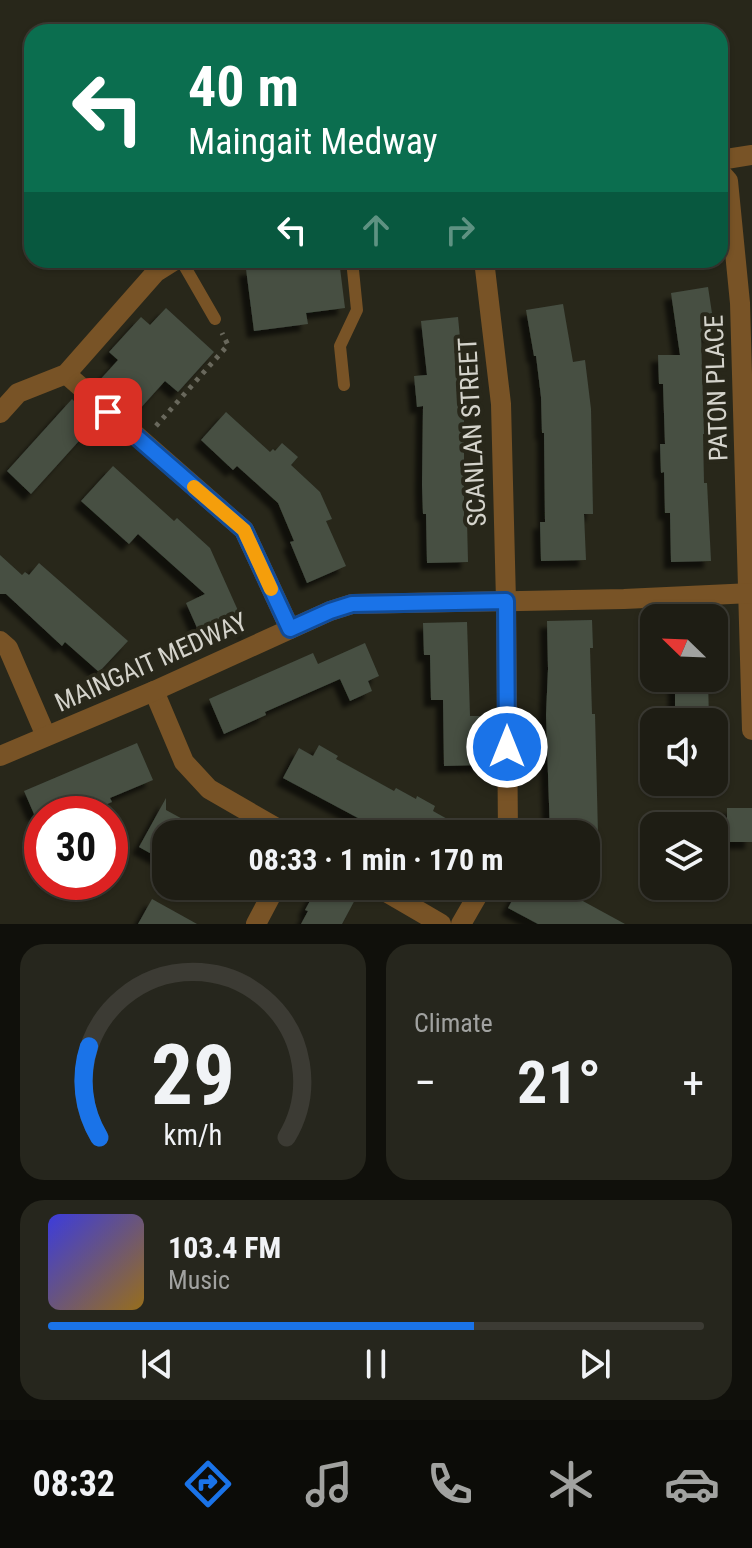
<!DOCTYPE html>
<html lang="en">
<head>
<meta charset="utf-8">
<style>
  body { margin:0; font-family:"Roboto Condensed",sans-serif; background:#26261d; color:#f1f3f6; height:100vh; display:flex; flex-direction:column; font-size:30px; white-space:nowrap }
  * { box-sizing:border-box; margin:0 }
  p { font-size:26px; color:#a1a2a0 }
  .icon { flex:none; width:44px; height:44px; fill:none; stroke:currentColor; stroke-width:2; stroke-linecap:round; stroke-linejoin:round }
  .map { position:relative; height:924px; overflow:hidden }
  .drawer { display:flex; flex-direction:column; gap:20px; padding:20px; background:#10100b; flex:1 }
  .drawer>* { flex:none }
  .guide { position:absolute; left:24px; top:24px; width:704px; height:244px; border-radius:24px; box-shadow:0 2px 6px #0004,0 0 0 2px #3c3b34; background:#0b6e4f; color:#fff; overflow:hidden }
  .needle { width:52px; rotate:293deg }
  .tools { position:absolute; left:640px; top:604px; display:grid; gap:16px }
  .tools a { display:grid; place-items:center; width:88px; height:88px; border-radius:16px; background:#1e1d14; box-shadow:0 2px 6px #0004,0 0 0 2px #3c3b34; font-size:40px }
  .speed { position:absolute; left:24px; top:796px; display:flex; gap:16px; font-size:40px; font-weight:700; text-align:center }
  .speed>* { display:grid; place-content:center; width:104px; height:104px; border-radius:50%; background:#1e1d14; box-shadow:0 2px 6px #0004,0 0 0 2px #3c3b34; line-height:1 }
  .speed .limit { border:12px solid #d22; background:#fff; color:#111 }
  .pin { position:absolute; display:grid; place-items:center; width:68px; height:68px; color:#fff; margin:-34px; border-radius:16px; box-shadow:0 4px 12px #0006 }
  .me { position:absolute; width:88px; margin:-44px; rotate:0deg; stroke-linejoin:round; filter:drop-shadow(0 0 6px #0008) }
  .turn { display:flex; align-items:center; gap:28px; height:168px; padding:0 32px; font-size:36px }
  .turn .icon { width:104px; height:104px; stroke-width:2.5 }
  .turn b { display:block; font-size:56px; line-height:68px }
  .lanes { display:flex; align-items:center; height:76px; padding:0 32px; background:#0003; justify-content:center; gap:40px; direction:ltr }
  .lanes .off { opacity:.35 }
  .big { font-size:60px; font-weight:700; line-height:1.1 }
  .drawer .tile { flex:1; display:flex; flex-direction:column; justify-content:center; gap:12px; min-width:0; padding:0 28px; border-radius:24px; background:#26261d }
  .drawer .dial { align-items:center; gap:0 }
  .dial svg { height:208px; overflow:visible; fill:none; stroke:#3c3b34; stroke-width:7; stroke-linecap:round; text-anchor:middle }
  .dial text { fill:#f1f3f6; stroke:none }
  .song { display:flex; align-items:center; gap:24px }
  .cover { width:96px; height:96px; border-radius:12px; background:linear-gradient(135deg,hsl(240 70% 55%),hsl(40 70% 35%)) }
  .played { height:8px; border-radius:4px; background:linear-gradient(90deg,#1a73e8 65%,#3c3b34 65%) }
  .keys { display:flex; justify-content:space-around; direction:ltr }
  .heat { display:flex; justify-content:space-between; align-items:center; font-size:44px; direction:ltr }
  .drawer .tiles { flex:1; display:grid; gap:20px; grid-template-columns:1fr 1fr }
  .tile:last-child { grid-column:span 2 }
  .trip { position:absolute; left:152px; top:820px; width:448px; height:80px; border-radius:24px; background:#1e1d14; box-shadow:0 2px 6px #0004,0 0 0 2px #3c3b34; font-weight:700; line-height:80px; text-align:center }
  .tabs { display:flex; height:128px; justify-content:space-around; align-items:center; background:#0c0c08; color:#a1a2a0 }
  .tabs .icon { width:56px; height:56px }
  .tabs .active { color:#1a73e8 }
  .tabs b { font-size:36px; color:#f1f3f6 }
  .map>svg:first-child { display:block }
  .building { fill:#464f43; filter:url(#shadow) }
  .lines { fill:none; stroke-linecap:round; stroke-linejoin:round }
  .path { stroke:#69685c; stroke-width:5; stroke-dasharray:4 6; stroke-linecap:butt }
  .lane { stroke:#785326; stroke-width:12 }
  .street { stroke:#785326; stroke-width:20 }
  .route-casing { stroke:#114b97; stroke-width:20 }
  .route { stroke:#1a73e8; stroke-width:14 }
  .slow { stroke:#f59e0b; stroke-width:14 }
  .labels { text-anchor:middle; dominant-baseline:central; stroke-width:8; stroke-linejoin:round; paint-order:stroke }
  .street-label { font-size:26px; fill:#d4d3cb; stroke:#28271a }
</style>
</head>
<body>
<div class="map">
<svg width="752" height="924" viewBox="0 0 752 924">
  <defs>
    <filter id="shadow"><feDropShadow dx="-7" dy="7" stdDeviation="2" flood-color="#0009"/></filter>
  </defs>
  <rect width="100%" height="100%" fill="#28271a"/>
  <g class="building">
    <polygon points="270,260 339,260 345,308 306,313 308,324 254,331 246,269 271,266"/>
    <polygon points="708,287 715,333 701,336 704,434 703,434 704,483 707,483 711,561 671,562 670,513 665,513 664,472 661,473 660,444 665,444 663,384 659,384 658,355 680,355 671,293"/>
    <polygon points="563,304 573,362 585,360 591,409 593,514 584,514 586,560 541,561 540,522 545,522 544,433 542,433 541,397 536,356 534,356 526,310"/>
    <polygon points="166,308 214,352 178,392 165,381 138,411 121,396 116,401 97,383 118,360 109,352 141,317 150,325"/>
    <polygon points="458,317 466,401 464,401 464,521 467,521 468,562 427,563 426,514 423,514 422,485 423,406 417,407 414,376 427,375 421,321"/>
    <polygon points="72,399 77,404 79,403 98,420 31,494 7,471"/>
    <polygon points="226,412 270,452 273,449 275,451 282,443 298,457 291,465 320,492 332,519 326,521 346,566 307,583 290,542 294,541 278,503 237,466 233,470 201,440"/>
    <polygon points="113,466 174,521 177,518 210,548 248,633 229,616 198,630 186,603 205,594 138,534 129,544 81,501"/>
    <polygon points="0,555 22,575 25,572 29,575 39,563 128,641 99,672 65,642 62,646 6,594 0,594"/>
    <polygon points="592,620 593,648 590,648 592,714 595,714 598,834 550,834 546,715 548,669 547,621"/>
    <polygon points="467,622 470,716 480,716 481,765 444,766 443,700 431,700 430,655 424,655 423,623"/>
    <polygon points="365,643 379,676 368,681 372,691 350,701 340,679 265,712 266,715 224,734 209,699 313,653 318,664"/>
    <polygon points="675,678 708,678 709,722 675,722"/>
    <polygon points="137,743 153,780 110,798 112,802 84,814 34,814 24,791"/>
    <polygon points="319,745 338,756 336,759 394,791 396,788 416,799 417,796 435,806 433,811 474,834 388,834 283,778 299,748 313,756"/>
    <polygon points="166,798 166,810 210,834 166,834 166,862 139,847"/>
    <rect x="727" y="808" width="25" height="34"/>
    <polygon points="318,886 339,886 357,896 342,924 301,924 308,911 305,910"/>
    <polygon points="520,886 552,886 569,895 570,894 625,924 538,924 508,908"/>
    <polygon points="152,899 197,924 138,924"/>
  </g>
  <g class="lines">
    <polyline class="path" points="156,426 228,345 222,333"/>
    <g class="lane">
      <polyline points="181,260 215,319"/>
      <polyline points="344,385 340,346 357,310 352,260"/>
    </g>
    <g class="street">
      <polyline points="720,160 752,155"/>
      <polyline points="720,172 728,181 740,303 752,730"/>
      <polyline points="484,260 501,404 506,601 508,834"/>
      <polyline points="66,374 244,530 290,629"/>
      <polyline points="0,413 18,393 66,374 156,272 175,260"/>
      <polyline points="0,641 8,648 46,736"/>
      <polyline points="154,691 184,762 209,789 287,834"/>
      <polyline points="0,756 154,691 330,611 352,604 624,599 752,593"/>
      <polyline points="376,886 441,924"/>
      <polyline points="256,924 276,886"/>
      <polyline points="461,924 483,886"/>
    </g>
  </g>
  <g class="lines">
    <g class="route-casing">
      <polyline id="route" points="108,412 244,530 290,629 330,611 352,604 506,601 507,747"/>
    </g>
    <use href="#route" class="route"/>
    <polyline class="slow" points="194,487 244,530 271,589"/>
  </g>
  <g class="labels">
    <g class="street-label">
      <text transform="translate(716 388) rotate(-92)">PATON PLACE</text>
      <text transform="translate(472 432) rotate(-93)">SCANLAN STREET</text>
      <text transform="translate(151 662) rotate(-24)">MAINGAIT MEDWAY</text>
    </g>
  </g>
</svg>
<div class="tools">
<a><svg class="needle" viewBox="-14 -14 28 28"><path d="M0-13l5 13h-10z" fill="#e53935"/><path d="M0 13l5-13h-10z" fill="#a1a2a0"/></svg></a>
<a><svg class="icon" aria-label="sound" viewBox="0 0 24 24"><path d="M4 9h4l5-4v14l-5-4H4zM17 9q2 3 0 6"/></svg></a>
<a><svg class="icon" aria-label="layers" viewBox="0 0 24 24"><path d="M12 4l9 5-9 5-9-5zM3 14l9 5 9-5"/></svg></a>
</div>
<div class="speed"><div class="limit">30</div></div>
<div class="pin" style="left:108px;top:412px;background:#d93025"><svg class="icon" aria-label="arrive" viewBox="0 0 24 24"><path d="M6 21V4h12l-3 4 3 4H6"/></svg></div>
<svg class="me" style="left:507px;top:747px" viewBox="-20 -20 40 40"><circle r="17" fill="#1a73e8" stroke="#fff" stroke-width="3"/><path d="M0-11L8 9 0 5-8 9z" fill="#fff"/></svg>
<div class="trip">08:33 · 1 min · 170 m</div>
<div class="guide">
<div class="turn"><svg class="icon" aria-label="left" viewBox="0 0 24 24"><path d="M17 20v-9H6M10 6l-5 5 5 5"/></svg><div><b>40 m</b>Maingait Medway</div></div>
<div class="lanes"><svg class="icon" aria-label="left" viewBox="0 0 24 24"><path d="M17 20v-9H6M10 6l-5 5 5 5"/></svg><svg class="icon off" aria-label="ahead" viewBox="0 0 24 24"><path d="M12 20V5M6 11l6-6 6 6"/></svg><svg class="icon off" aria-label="right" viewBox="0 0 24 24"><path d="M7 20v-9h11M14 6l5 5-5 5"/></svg></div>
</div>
</div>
<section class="drawer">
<div class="tiles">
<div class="tile dial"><svg viewBox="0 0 100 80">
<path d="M14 69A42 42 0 1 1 86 69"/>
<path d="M14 69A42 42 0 0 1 10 34" stroke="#1a73e8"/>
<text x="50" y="56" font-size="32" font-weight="700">29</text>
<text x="50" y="72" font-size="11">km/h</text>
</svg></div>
<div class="tile"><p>Climate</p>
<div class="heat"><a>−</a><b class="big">21°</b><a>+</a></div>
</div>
<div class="tile">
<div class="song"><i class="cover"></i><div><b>103.4 FM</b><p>Music</p></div></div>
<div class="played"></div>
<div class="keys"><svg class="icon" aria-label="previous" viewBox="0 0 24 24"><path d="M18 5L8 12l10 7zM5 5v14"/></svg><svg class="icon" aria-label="pause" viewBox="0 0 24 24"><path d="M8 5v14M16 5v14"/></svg><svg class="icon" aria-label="next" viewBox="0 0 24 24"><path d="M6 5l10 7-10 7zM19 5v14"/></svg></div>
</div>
</div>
</section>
<nav class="tabs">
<b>08:32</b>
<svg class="icon active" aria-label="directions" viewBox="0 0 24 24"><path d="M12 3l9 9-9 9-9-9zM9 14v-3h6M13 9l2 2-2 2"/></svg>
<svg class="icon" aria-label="music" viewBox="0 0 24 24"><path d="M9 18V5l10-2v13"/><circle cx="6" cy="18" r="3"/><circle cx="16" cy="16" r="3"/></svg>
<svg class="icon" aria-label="phone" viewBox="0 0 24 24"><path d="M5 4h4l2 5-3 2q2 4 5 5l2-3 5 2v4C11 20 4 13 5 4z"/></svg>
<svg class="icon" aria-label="climate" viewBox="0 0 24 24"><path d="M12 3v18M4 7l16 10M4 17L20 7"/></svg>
<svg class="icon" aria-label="car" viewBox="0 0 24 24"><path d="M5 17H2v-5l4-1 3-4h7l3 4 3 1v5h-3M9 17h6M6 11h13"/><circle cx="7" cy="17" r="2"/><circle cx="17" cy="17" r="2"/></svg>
</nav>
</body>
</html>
